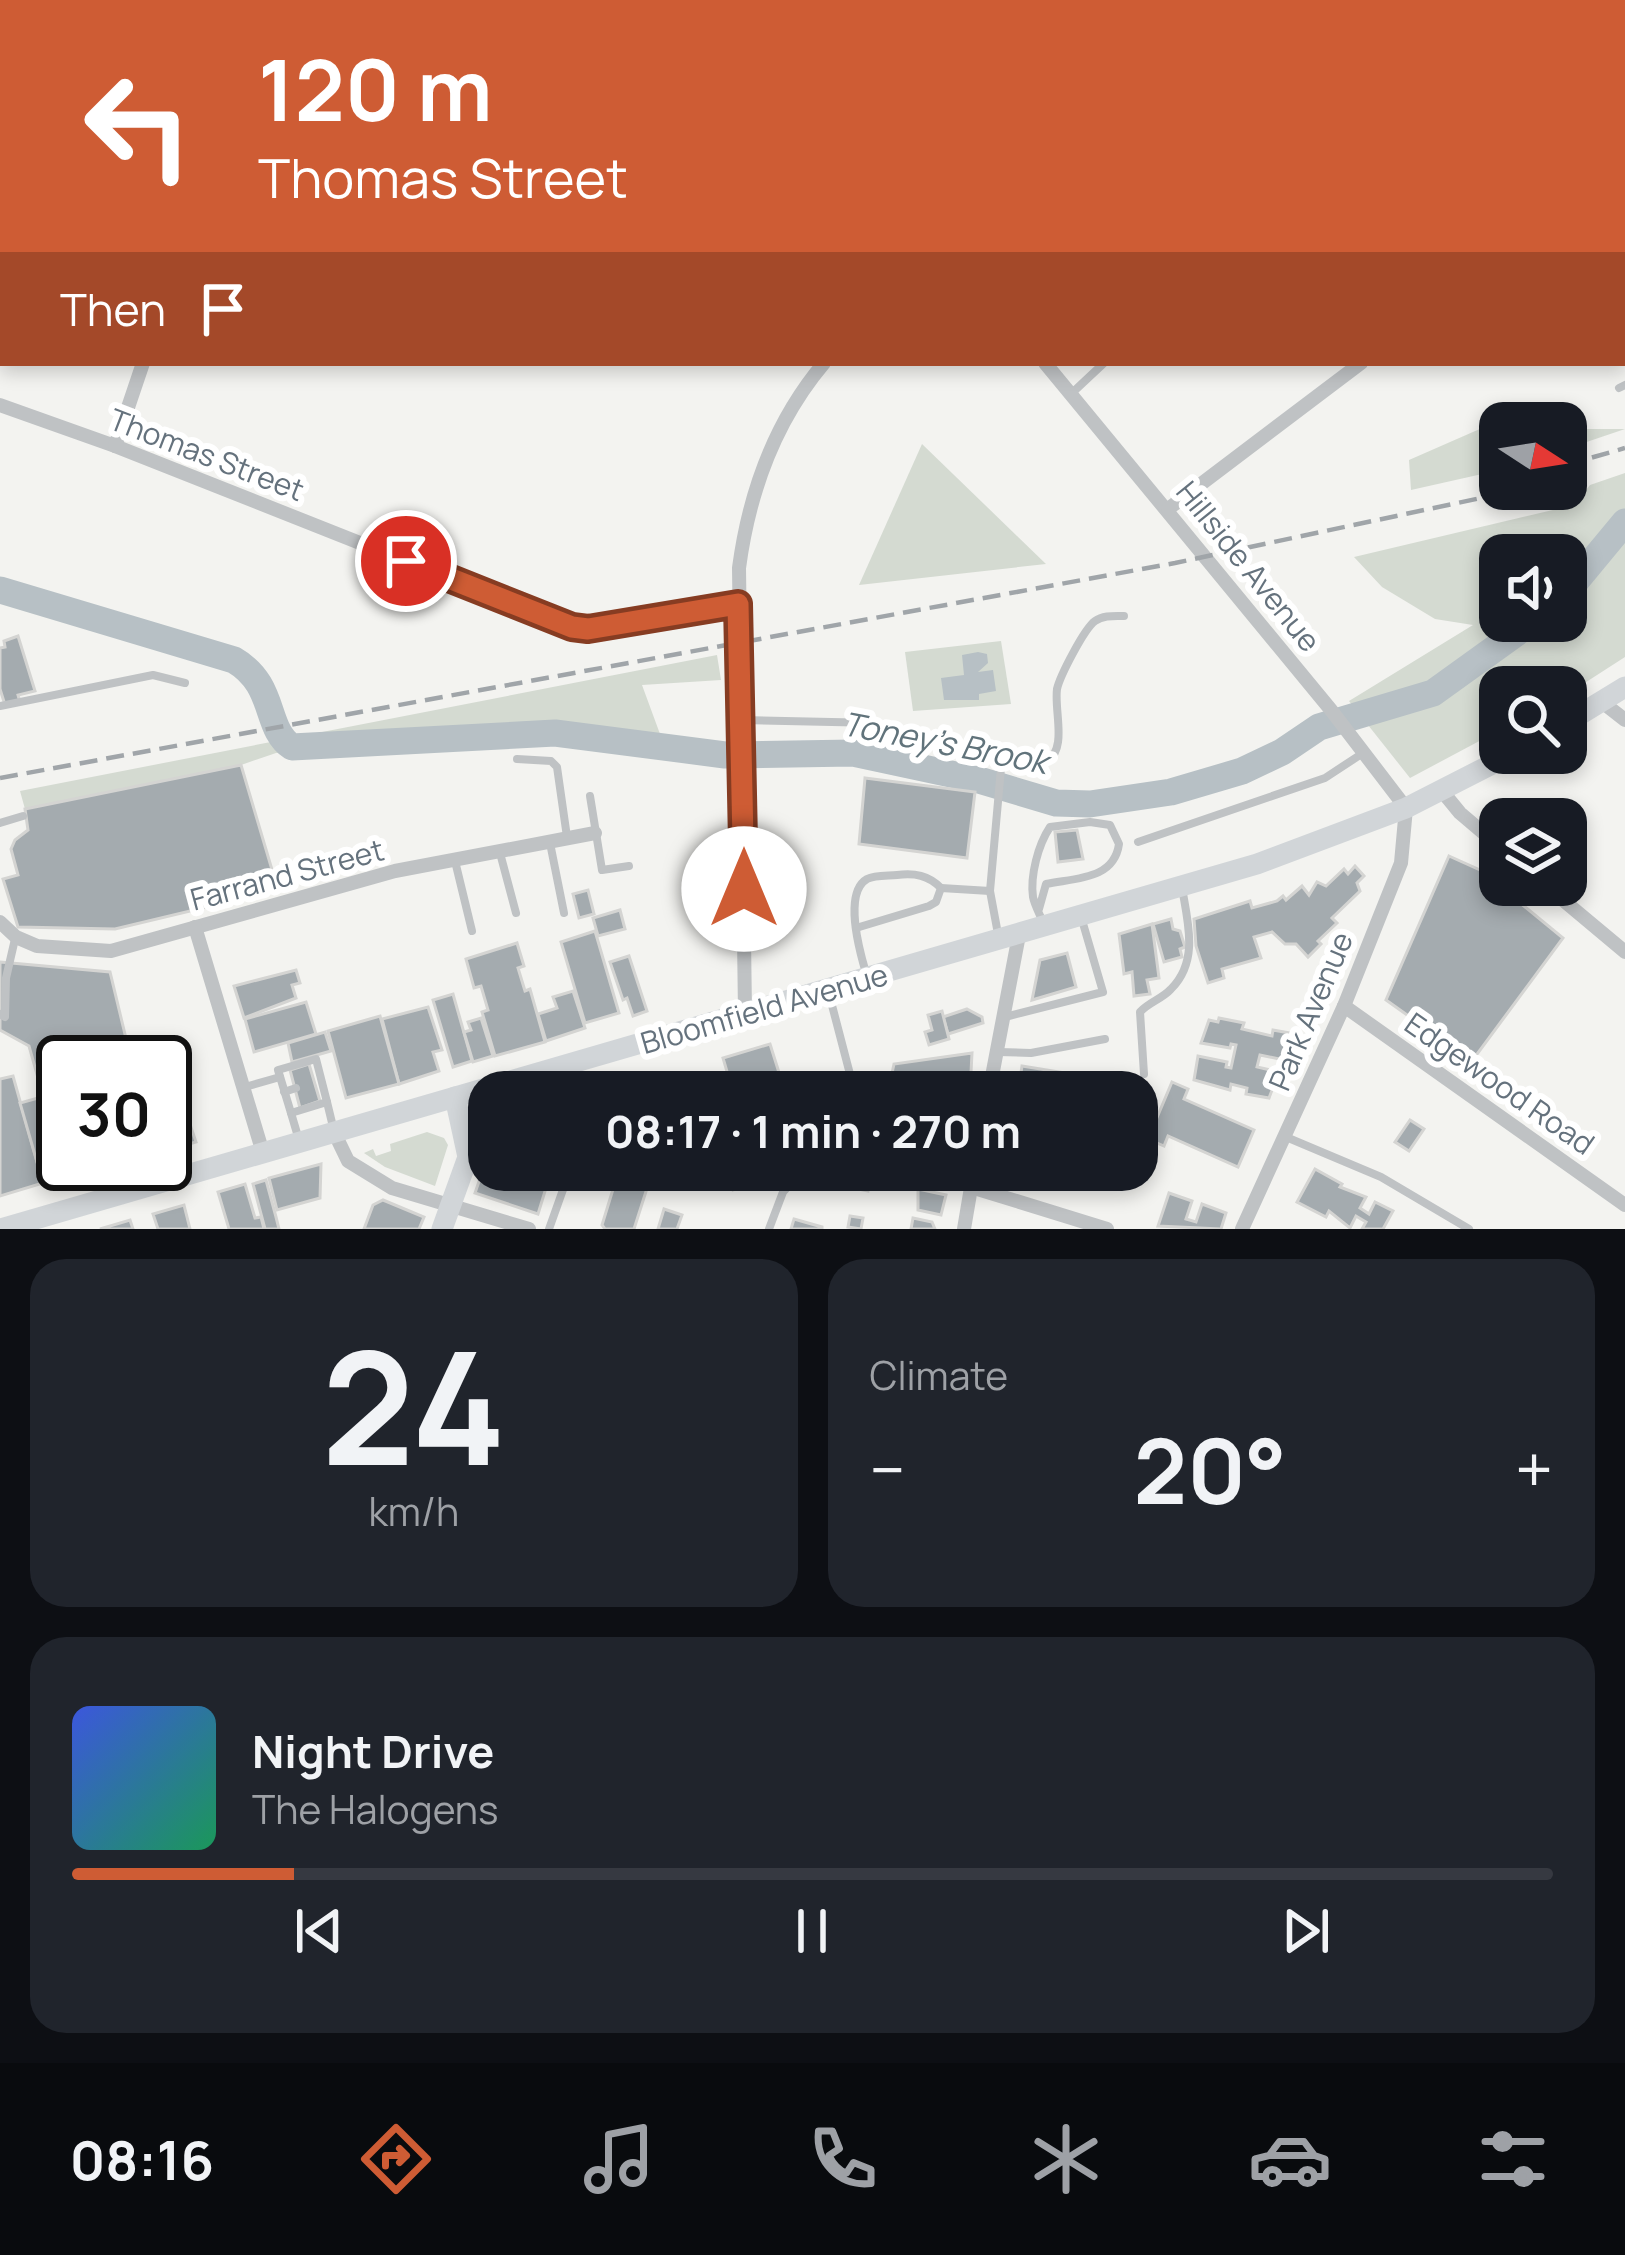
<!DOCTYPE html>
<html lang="en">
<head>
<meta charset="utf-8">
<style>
  body { margin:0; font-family:Manrope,sans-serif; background:#20242c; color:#f1f3f6; height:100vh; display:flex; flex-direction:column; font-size:45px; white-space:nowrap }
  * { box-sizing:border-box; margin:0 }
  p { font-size:39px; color:#9ea1a6 }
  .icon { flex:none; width:66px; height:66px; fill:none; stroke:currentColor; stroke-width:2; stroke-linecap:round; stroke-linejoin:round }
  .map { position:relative; height:1229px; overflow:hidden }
  .drawer { display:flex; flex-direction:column; gap:30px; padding:30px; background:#0d0f14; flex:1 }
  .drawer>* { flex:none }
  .guide { position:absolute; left:0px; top:0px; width:1626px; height:366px; box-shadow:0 6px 18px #0003; background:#ce5c34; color:#fff; overflow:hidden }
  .needle { width:78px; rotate:102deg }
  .fabs { position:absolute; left:1479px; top:402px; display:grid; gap:24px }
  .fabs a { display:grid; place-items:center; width:108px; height:108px; border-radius:24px; background:#171b24; box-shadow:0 6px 18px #0003; font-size:60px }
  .speed { position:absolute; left:36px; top:1035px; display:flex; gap:24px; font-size:60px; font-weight:700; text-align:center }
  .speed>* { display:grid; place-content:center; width:156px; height:156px; border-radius:50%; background:#171b24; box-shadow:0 6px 18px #0003; line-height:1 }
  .speed .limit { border:6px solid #111; border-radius:18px; background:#fff; color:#111 }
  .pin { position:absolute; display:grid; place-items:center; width:102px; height:102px; color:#fff; margin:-51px; border:6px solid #fff; border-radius:50%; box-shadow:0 3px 12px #0007 }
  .me { position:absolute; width:132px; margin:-66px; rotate:0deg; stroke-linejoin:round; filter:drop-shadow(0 0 9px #0008) }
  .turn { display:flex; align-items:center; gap:42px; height:252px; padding:0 60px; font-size:54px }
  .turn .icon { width:156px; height:156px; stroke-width:2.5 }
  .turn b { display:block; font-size:84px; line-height:102px }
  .then { display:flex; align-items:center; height:114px; padding:0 60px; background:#0003; gap:24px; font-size:45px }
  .big { font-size:90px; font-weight:700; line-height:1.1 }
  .drawer .card { flex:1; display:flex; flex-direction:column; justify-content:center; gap:18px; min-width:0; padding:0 42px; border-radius:36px; background:#20242c }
  .drawer .dial { align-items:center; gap:0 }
  .dial b { font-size:156px; line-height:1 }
  .song { display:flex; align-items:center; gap:36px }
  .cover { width:144px; height:144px; border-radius:18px; background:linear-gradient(135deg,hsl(230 70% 55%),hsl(150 70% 35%)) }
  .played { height:12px; border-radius:6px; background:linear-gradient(90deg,#ce5c34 15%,#363941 15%) }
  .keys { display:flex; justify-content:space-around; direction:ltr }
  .heat { display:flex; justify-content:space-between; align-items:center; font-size:66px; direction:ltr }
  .drawer .tiles { flex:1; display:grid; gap:30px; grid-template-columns:1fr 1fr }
  .card:last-child { grid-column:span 2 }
  .trip { position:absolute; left:468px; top:1071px; width:690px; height:120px; border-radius:36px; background:#171b24; box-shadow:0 6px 18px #0003; font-weight:700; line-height:120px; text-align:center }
  .dock { display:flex; height:192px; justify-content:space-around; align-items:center; background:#090b0e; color:#9ea1a6 }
  .dock .icon { width:84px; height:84px }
  .dock .on { color:#ce5c34 }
  .dock b { font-size:54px; color:#f1f3f6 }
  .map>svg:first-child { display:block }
  .green { fill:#d4dad1; fill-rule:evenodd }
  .water { fill:#b7c0c5 }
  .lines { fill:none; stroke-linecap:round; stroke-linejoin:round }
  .river { stroke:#b7c0c5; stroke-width:27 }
  .building { fill:#a4abaf; stroke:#d4d4d2; stroke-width:3 }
  .lane { stroke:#bfc2c4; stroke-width:8 }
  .street { stroke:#bfc2c4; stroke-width:14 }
  .secondary { stroke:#d1d5d8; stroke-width:21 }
  .primary { stroke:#d1d5d8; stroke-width:21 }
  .rail { stroke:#a0a5a9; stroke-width:4.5; stroke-dasharray:18 9; stroke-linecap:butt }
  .route-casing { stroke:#863c22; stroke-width:30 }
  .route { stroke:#ce5c34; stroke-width:21 }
  .labels { text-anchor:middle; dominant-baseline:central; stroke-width:12; stroke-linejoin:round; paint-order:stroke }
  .street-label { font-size:30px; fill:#65727d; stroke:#fff }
  .water-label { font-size:33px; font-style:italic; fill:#61737b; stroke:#fff }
</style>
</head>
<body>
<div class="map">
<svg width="1625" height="1229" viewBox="0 0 1625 1229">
  <rect width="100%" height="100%" fill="#f3f3f0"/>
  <g class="green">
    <polygon points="1528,408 1565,423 1500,423 1500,470 1411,490 1409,460"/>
    <polygon points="1566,424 1579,429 1625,429 1566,449"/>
    <polygon points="922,444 1046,564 859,585"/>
    <path d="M1625,473V657L1566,695V687H1500V730L1410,778L1349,701L1473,625L1435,619L1382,587L1354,557L1574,505L1590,485ZM1500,555H1566V621H1500Z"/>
    <polygon points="1001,641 1011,704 913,711 905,652"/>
    <polygon points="717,655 721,680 642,685 660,734 656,751 565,737 276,753 241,765 25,809 20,791"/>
    <polygon points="427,1132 444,1138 448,1145 435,1186 385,1167 364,1153 373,1149 376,1156 391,1151 390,1144"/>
  </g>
  <polygon class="water" points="978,652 987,654 988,663 978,672 993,670 996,691 979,694 979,700 944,700 941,678 964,675 962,655"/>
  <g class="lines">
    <g class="river">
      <path d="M0,590L234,660C277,685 264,729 292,747L555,733L725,755L853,753L979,780L1056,803L1090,804L1171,792L1242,771L1282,752L1319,727L1433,693L1533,621"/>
      <polyline points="1566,593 1625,522"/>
    </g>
  </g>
  <g class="building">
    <polygon points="18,636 35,691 18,695 20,702 5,705 0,689 0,648 5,647 4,641"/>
    <polygon points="241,765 278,890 115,929 18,927 3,879 18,875 11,849 15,840 28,830 25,809"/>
    <polygon points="865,778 975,792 967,858 859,844"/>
    <polygon points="1077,830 1083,859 1058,862 1055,832"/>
    <polygon points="1449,856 1480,870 1563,938 1472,1061 1386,1000"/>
    <polygon points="1355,866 1364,876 1357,883 1360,891 1332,918 1337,923 1318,941 1321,944 1308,957 1296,944 1285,944 1272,932 1254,937 1261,958 1222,969 1224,978 1208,983 1196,946 1194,919 1250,901 1252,908 1277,901 1283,896 1286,900 1302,886 1309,895 1317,882 1326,886 1344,869 1348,874"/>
    <polygon points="588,890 594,914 579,918 573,894"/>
    <polygon points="620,910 625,929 598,936 593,918"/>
    <polygon points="1171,919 1173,929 1180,931 1185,947 1180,949 1182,957 1164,962 1153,924"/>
    <polygon points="1152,924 1159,978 1147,980 1150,994 1134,996 1132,972 1124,974 1119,934"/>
    <polygon points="595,931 619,1013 585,1023 561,942"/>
    <polygon points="517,943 524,966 518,968 525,991 530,989 545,1042 495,1056 482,1012 488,1010 481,986 474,988 466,959"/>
    <polygon points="1067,953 1076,987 1032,1000 1040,960"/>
    <polygon points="629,956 647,1011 633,1016 627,998 623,1000 610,962"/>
    <polygon points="0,962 110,972 130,1055 163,1045 196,1142 165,1151 165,1062 63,1062 63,1085 42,1092 29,1046 0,1030"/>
    <polygon points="296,970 300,983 292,985 296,998 244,1018 234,986"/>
    <polygon points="573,991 585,1028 546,1041 538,1014 557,1008 553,997"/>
    <polygon points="453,994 472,1061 453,1067 433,1000"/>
    <polygon points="306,1002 316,1034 254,1052 245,1019"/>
    <polygon points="428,1007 442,1050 433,1052 439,1071 399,1084 382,1019"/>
    <polygon points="967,1009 982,1017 983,1023 948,1034 943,1017"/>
    <polygon points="942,1011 949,1039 929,1045 925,1032 932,1030 928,1015"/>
    <polygon points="380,1016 399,1084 346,1098 328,1031"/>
    <polygon points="481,1018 493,1056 473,1062 464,1032 471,1030 468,1022"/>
    <polygon points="1219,1018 1244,1023 1242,1029 1272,1036 1273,1030 1295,1034 1284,1060 1260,1055 1257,1067 1279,1072 1269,1098 1246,1094 1247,1088 1231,1084 1230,1090 1194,1080 1198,1056 1227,1062 1226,1067 1231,1068 1236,1045 1231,1044 1230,1048 1201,1043 1209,1020 1218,1022"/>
    <polygon points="325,1032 331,1051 292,1062 288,1043"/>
    <polygon points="770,1044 781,1079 787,1077 789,1084 811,1077 815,1092 733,1092 723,1058"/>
    <polygon points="972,1053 970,1092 888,1092 894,1064"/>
    <polygon points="309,1064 320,1101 300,1108 290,1070"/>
    <polygon points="1022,1066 1108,1080 1106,1092 1018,1092"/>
    <polygon points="13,1076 43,1183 0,1196 0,1079"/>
    <polygon points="637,1082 640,1092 602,1092"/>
    <polygon points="1172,1082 1188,1089 1184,1099 1254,1130 1238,1167 1168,1136 1164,1146 1148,1139"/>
    <polygon points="63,1091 63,1109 51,1112 69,1176 43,1183 20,1103"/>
    <polygon points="1410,1120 1424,1129 1409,1151 1395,1142"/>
    <polygon points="321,1164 320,1198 277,1210 269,1178"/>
    <polygon points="484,1167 546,1188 538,1214 475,1193"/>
    <polygon points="1315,1169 1342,1184 1340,1187 1366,1197 1360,1208 1369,1214 1375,1202 1393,1211 1383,1229 1362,1229 1366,1222 1356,1216 1350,1228 1329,1211 1326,1217 1297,1202"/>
    <polygon points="727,1170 783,1170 785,1175 733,1190"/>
    <polygon points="847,1170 872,1170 868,1191 844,1186"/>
    <polygon points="924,1170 953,1172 950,1188 927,1184 928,1179 923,1178"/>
    <polygon points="624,1171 649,1182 634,1229 605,1229 602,1225 618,1173"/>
    <polygon points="266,1180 276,1217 279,1229 265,1229 253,1184"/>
    <polygon points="245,1184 255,1218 261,1217 264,1229 229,1229 218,1192"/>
    <polygon points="918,1189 946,1195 941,1215 918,1210"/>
    <polygon points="1169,1193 1192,1201 1186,1219 1196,1222 1202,1204 1226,1213 1221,1229 1158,1226"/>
    <polygon points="383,1200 424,1217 419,1229 364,1229 373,1205"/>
    <polygon points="184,1205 190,1229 158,1229 153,1214"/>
    <polygon points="664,1209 682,1215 677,1229 658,1229"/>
    <polygon points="850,1216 863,1218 861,1229 848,1227"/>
    <polygon points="913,1218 932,1222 935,1229 911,1229"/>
    <polygon points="794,1219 822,1227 822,1229 791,1229"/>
    <polygon points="130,1220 133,1229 100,1229"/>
  </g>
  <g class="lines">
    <g class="lane">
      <polyline points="1619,388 1625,385"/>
      <polyline points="1072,393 1104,363"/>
      <polyline points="0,706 153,675 185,683"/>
      <path d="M742,720L878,723L1002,757L1046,763C1068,748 1054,713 1057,689C1060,676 1084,629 1095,621C1103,615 1114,616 1124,616"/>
      <polyline points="517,759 551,761 557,767 567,837"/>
      <polyline points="590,796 602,870 629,866"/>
      <polyline points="0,823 23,816"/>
      <polyline points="1138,842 1325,778 1363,753"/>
      <polyline points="550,843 564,913"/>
      <polyline points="500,853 516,913"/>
      <polyline points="455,861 472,931"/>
      <path d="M1039,909L1046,884C1075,878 1114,880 1119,844L1110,825L1090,822L1050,827C1038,845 1030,876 1033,897C1035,907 1041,916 1044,925"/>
      <polyline points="856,928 929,906 936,902 941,888 990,891"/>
      <polyline points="998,934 990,891 1002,757"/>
      <path d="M866,973C860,953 843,893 867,879C875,875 888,876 897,875C915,873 928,875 941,888"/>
      <polyline points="828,990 851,1078 850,1092"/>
      <polyline points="0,1014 5,1017 6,978 15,939"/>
      <polyline points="1005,1017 1103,992 1082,920"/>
      <polyline points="998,1052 1031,1053 1105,1039"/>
      <polygon points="316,1059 327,1102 291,1113 278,1070"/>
      <path d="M1144,1074L1140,1012C1149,1002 1162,999 1171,989C1199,961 1188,923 1182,888"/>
      <polyline points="245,1087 280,1077"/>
      <polyline points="284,1092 296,1088"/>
      <polyline points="327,1102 334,1131"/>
      <polyline points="291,1113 299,1140"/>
      <polyline points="467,1135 489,1127"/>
      <polyline points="1286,1137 1381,1177 1469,1229"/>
      <polyline points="549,1229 570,1170"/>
      <polyline points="769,1229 783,1192 803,1170"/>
    </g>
    <g class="street">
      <polyline points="179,0 182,3"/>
      <polyline points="763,0 765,3"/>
      <polyline points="411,3 414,0"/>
      <polyline points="1298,3 1302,0"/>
      <polyline points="1045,363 1331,710 1406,808 1401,863 1344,1006 1242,1229"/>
      <polyline points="0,405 115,446 572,627 588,629 738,604"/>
      <polyline points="115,446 143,363"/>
      <polyline points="1168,509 1361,363"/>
      <polyline points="1602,702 1625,720"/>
      <polyline points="1442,791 1460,813 1500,847"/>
      <polyline points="1545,885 1625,952"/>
      <polyline points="0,922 16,937 37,946 111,951 395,871 595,833"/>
      <polyline points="195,927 263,1153"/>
      <polyline points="1344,1006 1625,1205"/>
      <path d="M745,1012L739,568C749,493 775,421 824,363"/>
      <polyline points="989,1092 1019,935"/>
      <polyline points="334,1132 348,1161 392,1188 529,1229"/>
      <polyline points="971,1187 1107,1229"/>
      <polyline points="964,1229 974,1170"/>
    </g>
    <g class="secondary">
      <polyline points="1500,0 1502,3"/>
      <polyline points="1623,162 1625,164"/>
      <polyline points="442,1229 468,1157 455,1097"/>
    </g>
    <g class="primary">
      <polyline points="1566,723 1625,687"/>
      <polyline points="1,1229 1257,864 1406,808 1514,753"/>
    </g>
    <g class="rail">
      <polyline points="1566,465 1625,448"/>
      <polyline points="0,778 1175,563 1523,489"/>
    </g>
  </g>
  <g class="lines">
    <g class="route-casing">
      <polyline id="route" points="406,561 572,627 588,629 738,604 744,889"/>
    </g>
    <use href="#route" class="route"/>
  </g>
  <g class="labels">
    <g class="street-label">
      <text transform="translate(207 454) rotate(21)">Thomas Street</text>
      <text transform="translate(1249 566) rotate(51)">Hillside Avenue</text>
      <text transform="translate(287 874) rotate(-15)">Farrand Street</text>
      <text transform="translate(764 1008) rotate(-16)">Bloomfield Avenue</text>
      <text transform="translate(1310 1011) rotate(-67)">Park Avenue</text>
      <text transform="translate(1500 1083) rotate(35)">Edgewood Road</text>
    </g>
    <g class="water-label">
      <text transform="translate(945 742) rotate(11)">Toney's Brook</text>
    </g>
  </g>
</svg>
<div class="fabs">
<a><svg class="needle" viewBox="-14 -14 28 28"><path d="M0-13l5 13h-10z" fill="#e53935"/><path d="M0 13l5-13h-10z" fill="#9ea1a6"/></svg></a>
<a><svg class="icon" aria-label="sound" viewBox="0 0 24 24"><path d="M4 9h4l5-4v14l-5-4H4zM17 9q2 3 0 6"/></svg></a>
<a><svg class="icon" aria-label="search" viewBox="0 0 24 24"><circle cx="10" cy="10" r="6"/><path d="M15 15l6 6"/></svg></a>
<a><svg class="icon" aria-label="layers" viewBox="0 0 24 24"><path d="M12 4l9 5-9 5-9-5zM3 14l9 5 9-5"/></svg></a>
</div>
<div class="speed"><div class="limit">30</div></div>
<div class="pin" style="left:406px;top:561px;background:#d93025"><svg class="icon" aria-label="arrive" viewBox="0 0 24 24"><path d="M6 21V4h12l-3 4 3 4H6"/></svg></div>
<svg class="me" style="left:744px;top:889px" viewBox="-20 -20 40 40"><circle r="19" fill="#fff"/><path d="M0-13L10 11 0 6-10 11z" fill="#ce5c34"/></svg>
<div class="trip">08:17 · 1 min · 270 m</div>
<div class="guide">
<div class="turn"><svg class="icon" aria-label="left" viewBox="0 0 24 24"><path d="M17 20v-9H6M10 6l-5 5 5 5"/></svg><div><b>120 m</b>Thomas Street</div></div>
<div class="then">Then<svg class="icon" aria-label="arrive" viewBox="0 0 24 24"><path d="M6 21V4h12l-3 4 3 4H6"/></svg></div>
</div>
</div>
<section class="drawer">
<div class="tiles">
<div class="card dial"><b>24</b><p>km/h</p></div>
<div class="card"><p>Climate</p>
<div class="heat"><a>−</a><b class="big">20°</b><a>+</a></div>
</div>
<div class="card">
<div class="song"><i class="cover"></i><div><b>Night Drive</b><p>The Halogens</p></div></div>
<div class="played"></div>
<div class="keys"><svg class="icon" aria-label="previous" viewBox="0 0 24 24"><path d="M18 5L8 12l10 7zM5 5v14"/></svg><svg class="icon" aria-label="pause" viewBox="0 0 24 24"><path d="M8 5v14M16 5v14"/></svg><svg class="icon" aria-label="next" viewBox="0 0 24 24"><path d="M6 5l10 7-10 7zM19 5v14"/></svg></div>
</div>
</div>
</section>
<nav class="dock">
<b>08:16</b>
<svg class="icon on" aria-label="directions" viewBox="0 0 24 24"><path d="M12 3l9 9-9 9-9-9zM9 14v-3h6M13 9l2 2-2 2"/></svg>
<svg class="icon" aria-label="music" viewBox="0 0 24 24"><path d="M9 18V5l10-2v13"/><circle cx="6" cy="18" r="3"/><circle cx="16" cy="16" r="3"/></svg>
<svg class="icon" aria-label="phone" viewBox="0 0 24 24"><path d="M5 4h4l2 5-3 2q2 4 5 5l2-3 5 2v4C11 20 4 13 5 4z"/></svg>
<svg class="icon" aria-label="climate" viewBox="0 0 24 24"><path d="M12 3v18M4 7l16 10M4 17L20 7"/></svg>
<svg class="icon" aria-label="car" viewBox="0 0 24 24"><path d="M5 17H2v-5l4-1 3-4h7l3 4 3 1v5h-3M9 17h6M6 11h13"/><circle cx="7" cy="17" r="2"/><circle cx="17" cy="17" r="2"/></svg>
<svg class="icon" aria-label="filters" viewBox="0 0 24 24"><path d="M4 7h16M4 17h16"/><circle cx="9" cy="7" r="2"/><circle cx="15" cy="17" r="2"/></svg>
</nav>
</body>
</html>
